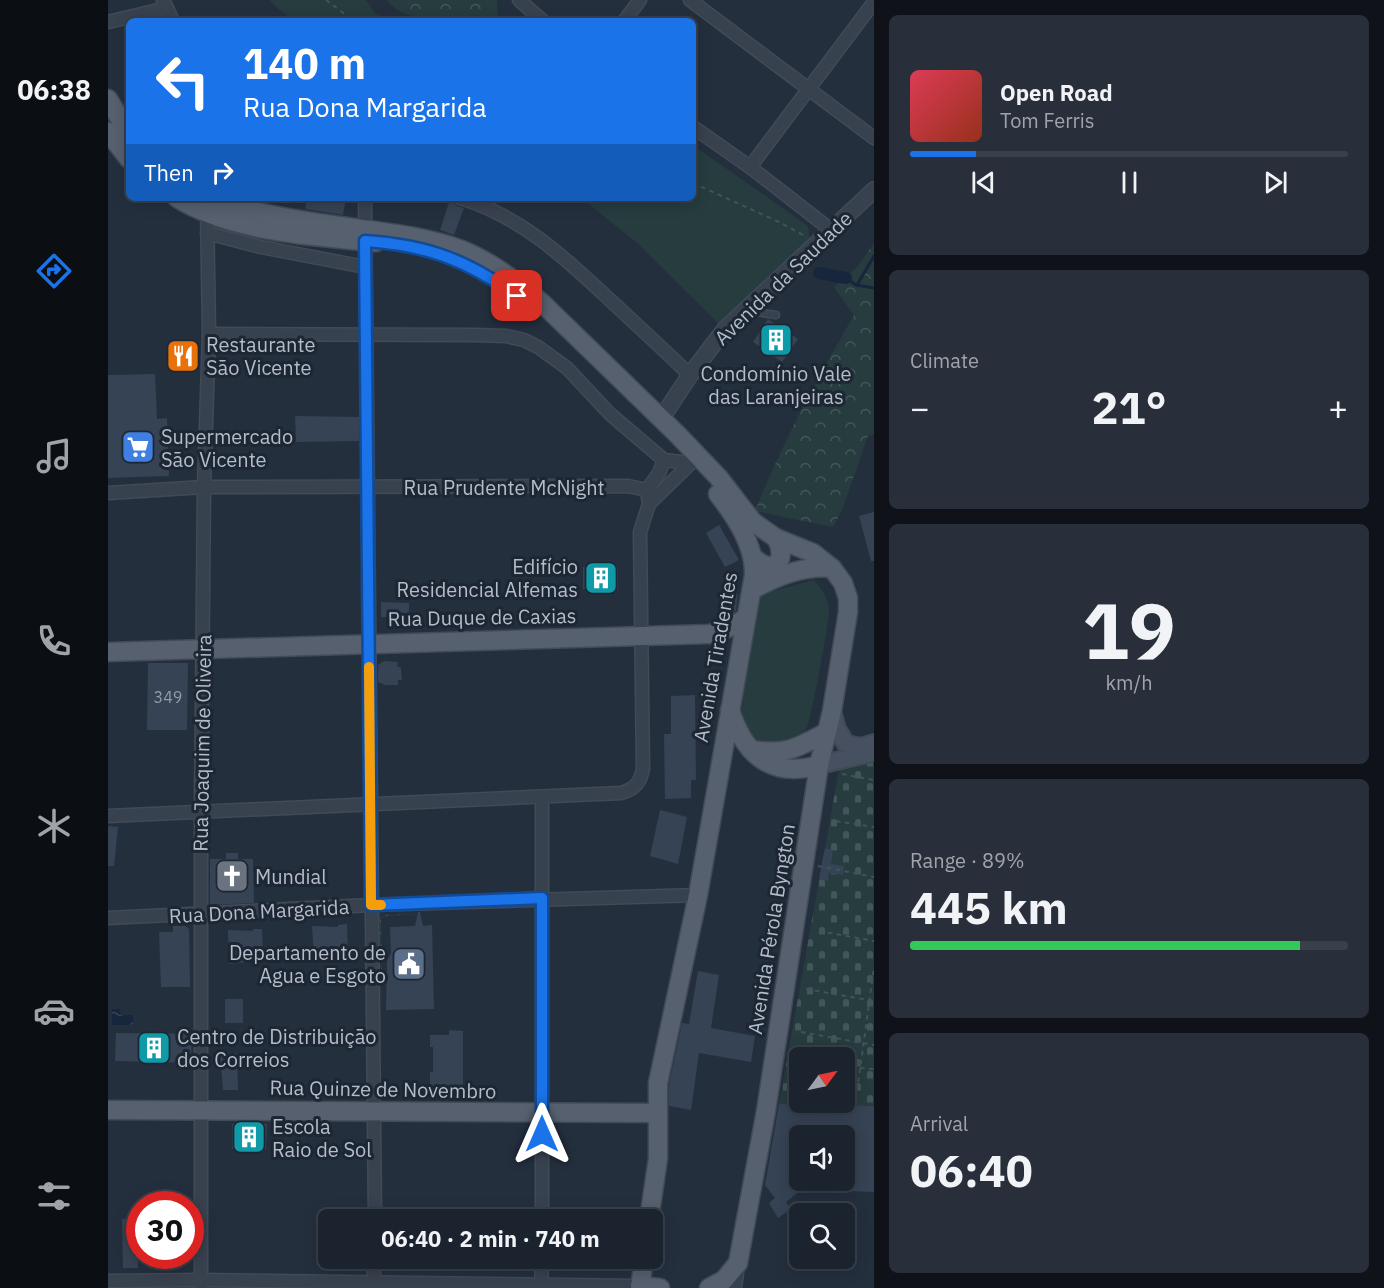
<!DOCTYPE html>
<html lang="en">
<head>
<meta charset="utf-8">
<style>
  body { margin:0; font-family:"IBM Plex Sans",sans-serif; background:#282f3a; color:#f1f3f6; height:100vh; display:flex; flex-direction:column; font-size:22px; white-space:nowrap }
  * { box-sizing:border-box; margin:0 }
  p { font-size:20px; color:#a0a4aa }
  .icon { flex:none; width:33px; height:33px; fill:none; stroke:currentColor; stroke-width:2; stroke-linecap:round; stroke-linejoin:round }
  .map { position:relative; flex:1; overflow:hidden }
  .side { display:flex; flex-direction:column; gap:15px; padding:15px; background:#0f1319; width:510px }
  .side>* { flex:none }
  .hud { position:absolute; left:18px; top:18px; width:570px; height:183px; border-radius:9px; box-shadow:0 3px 15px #0003,0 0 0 2px #39404a; background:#1a73e8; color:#fff; overflow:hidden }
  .needle { width:39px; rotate:57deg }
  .buttons { position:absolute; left:681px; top:1047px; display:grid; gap:12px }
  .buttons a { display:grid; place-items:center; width:66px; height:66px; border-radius:9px; background:#1b232e; box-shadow:0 3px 15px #0003,0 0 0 2px #39404a; font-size:30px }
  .speed { position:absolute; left:18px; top:1191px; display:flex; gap:12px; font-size:30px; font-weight:700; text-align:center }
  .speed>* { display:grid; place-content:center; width:78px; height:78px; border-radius:50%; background:#1b232e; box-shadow:0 3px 15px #0003,0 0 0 2px #39404a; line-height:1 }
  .speed .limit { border:9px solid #d22; background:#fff; color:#111 }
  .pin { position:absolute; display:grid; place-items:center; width:51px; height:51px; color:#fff; margin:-26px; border-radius:12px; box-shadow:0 3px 9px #0006 }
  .me { position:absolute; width:66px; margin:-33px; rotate:0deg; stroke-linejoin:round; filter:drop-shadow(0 0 4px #0008) }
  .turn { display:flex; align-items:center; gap:21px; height:126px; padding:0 18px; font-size:27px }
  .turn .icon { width:78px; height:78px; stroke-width:2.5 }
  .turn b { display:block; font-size:42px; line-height:51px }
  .then { display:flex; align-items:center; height:57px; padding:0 18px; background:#0003; gap:12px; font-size:22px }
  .big { font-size:45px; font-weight:700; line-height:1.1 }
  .side .card { flex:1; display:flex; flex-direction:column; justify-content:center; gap:9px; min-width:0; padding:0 21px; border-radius:9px; background:#282f3a }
  .side .dial { align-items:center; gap:0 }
  .dial b { font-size:78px; line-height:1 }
  .song { display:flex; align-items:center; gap:18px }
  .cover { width:72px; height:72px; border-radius:9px; background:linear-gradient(135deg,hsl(350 70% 55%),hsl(10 70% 35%)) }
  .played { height:6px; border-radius:3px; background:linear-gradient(90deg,#1a73e8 15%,#39404a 15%) }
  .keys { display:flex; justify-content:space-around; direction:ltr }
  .heat { display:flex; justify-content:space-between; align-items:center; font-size:33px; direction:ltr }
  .charge { height:9px; border-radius:4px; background:linear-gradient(90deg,#34c759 89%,#39404a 0) }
  .trip { position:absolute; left:210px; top:1209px; width:345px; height:60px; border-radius:9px; background:#1b232e; box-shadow:0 3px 15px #0003,0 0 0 2px #39404a; font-weight:700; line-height:60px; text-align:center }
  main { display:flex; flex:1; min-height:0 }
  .menu { display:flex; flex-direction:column; width:108px; justify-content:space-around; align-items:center; background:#0b0e12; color:#a0a4aa }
  .menu .icon { width:42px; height:42px }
  .menu .selected { color:#1a73e8 }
  .menu b { font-size:27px; color:#f1f3f6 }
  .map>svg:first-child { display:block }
  .grass { fill:url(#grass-dots) }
  .forest { fill:url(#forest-crowns) }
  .cemetery { fill:url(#cemetery-stones); fill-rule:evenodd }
  .park { fill:#263c3f }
  .water { fill:url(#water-ripples) }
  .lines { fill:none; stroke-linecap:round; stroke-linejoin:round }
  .stream { stroke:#17263c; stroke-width:3 }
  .canal { stroke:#17263c; stroke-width:12 }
  .building { fill:#364354; fill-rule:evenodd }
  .service-casing { stroke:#414a57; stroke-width:9 }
  .minor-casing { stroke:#414a57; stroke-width:15 }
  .tertiary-casing { stroke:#414a57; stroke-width:18 }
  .secondary-casing { stroke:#414a57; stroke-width:20 }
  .primary-casing { stroke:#414a57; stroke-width:21 }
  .path { stroke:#3f5557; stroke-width:2; stroke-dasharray:4.5 4.5; stroke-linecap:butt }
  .service { stroke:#38414e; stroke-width:6 }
  .minor { stroke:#38414e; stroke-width:12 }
  .tertiary { stroke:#38414e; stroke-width:15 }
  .secondary { stroke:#465061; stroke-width:16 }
  .primary { stroke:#56606e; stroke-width:18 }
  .route-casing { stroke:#114b97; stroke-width:15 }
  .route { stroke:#1a73e8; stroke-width:10 }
  .slow { stroke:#f59e0b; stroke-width:10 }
  .labels { text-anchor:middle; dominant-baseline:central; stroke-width:6; stroke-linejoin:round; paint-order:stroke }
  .number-label { font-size:16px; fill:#929caa }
  .street-label { font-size:20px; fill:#b4bcc9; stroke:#1d2633 }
  .poi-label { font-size:20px; fill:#b4bcc9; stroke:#1d2633; text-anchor:start }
</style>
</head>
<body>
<main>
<nav class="menu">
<b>06:38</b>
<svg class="icon selected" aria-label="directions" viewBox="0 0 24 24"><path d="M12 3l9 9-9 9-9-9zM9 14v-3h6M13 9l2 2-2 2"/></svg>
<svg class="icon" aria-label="music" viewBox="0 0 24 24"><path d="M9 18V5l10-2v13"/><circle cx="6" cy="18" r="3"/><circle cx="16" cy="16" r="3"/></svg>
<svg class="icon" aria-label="phone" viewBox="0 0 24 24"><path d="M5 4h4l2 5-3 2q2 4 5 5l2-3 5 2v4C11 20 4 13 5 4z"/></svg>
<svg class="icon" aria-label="climate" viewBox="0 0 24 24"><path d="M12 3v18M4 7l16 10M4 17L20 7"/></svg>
<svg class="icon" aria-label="car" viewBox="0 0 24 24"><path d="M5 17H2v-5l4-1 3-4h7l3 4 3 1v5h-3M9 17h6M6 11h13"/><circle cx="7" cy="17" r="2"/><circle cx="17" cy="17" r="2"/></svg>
<svg class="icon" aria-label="filters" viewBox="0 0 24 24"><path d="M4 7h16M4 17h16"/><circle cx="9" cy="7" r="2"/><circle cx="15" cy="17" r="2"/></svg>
</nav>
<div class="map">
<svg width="766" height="1288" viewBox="0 0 766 1288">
  <defs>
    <pattern id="grass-dots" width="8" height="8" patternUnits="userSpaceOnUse" patternTransform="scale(1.5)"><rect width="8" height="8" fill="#263c3f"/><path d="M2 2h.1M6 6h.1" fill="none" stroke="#435659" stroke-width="1.8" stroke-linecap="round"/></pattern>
    <pattern id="forest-crowns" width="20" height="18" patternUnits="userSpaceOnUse" patternTransform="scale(1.5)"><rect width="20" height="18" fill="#263c3f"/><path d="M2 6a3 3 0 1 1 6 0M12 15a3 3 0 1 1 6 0" fill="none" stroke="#435659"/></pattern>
    <pattern id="cemetery-stones" width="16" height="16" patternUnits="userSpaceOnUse" patternTransform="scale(1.5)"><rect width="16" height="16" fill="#263c3f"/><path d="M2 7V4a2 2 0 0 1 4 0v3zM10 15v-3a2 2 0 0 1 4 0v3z" fill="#435659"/></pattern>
    <pattern id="water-ripples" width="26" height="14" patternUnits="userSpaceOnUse" patternTransform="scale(1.5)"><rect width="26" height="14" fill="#17263c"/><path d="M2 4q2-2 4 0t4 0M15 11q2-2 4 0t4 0" fill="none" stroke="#364457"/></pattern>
  </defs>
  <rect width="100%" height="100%" fill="#242f3e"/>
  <polygon class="grass" points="311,914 276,916 273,919 274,1012 272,918 275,915"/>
  <g class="forest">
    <path d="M279,0H389L390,21C361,21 297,27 279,0Z"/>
    <path d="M766,243V434L760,436L734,510L725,527L647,511C674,443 710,378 746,315L726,287L750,266Z"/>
  </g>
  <path class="cemetery" d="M766,762V1106L671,1104L730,775L732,770ZM692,1058H736V1102H692Z"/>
  <g class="park">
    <polygon points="162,0 258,0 267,14 291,21 186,21 168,7"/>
    <polygon points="585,145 700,226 702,240 612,325 528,242 473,198 585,198"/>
    <path d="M706,580C713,589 719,595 721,608C722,618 703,722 698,730C691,742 674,745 662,749L643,739L631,728L650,595Z"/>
  </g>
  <polygon class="water" points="4,1009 12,1009 13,1015 25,1015 25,1025 4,1025"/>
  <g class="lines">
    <g class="stream">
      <polyline points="711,273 738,278 748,285 766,288"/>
      <polyline points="749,285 766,256"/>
    </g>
    <polyline class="canal" points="711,273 738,278"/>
  </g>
  <g class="building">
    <polygon points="199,198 238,198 235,215 197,209"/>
    <polygon points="342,199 349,206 356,208 346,235 332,230"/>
    <polygon points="660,319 690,339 674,362 645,342"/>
    <polygon points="47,374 49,419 59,418 61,476 0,478 0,375"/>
    <polygon points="187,416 251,417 251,441 188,442"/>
    <polygon points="766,512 766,561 763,561 751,516"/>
    <polygon points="611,525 631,560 617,567 598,533"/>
    <rect x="475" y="567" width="35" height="22"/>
    <polygon points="614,592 630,594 628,611 619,616 611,615"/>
    <polygon points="273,602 301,603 301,617 273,617"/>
    <polygon points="276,661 290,662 289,666 293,668 294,680 290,680 290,685 277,685 270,682 270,665"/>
    <polygon points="40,663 80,663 79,730 39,730"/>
    <polygon points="587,695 588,780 583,780 583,798 557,799 556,734 563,734 563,696"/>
    <polygon points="552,810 579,817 570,864 542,856"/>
    <polygon points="0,826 10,827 6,866 0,866"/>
    <polygon points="717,848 725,850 723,864 736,866 735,875 721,873 720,881 711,879"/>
    <polygon points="118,853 130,853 130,859 145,859 146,903 102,905 102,859 118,859"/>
    <polygon points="310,912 312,912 315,926 324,925 326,1009 278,1010 279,961 283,953 282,927 307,926"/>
    <polygon points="239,924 240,958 214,957 214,959 206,959 204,926 230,927 230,925"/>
    <polygon points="65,926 77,926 81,929 82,987 53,987 51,932 65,932"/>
    <polygon points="145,929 154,929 155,962 147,963 147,961 121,964 120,930 145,931"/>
    <polygon points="590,971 611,975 603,1028 647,1036 643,1062 591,1053 583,1110 561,1106 561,1084 574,1023 581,1024"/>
    <rect x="117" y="999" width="18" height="24"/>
    <polygon points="341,1030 355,1031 355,1094 330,1094 322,1091 322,1072 325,1072 325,1047 322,1047 322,1035 341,1035"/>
    <polygon points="8,1033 84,1034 83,1063 7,1061"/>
    <polygon points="112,1053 129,1053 130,1090 115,1090"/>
    <path d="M671,1104L766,1106V1192L694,1189L678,1202L683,1209L670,1218L661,1203L667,1198L657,1185ZM692,1136H736V1180H692Z"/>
    <polygon points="124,1124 159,1124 158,1149 124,1149"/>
    <polygon points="29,1218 30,1268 15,1268 14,1219"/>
  </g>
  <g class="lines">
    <g class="service-casing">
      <polyline id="service" points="640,311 668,315"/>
    </g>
    <g class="minor-casing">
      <g id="minor">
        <polyline points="55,0 65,21"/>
        <polyline points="411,0 435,21"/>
        <polyline points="582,0 766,138"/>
        <polyline points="516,21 532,0"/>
        <polyline points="0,22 59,8"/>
        <polyline points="585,127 642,167 723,230"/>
        <polyline points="642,167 766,2"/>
        <polyline points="257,198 267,1220"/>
        <path d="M352,198C413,216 457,258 502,300C529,325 556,350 582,375"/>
        <polyline points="99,233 153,247 257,267"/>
        <polyline points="101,334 368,335 398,336 416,340 430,347 459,368 502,414 556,460 583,463"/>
        <polyline points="539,490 551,473 556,460"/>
        <polyline points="0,493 96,487 520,486 539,490"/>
        <polyline points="541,504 583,463"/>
        <path d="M0,816L513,793C527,789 532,783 535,769L532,532L541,504L539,490"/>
        <polyline points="0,918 263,905 590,895"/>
        <polyline points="434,1220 434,798"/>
        <polyline points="0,1281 93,1280 532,1286"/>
        <polyline points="93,1288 93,812 96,487 101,334 99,206"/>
        <polyline points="266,1288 266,1258"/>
        <polyline points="433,1288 434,1258"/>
        <polyline points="627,1288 630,1265"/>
      </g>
    </g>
    <g class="tertiary-casing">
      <polyline id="tertiary" points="553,419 582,375 617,329 766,190"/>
    </g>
    <g class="secondary-casing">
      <g id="secondary">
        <polyline points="724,711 729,729 738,744 753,747 766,743"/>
        <polyline points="711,765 763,753"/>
      </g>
    </g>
    <g class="primary-casing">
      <g id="primary">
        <polyline points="0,99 21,134"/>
        <polyline points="0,132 21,159"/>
        <path d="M69,198C121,231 207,237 268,242"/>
        <path d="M98,198C146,214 196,221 246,228C283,233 319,237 354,250C384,262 410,282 434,303L569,434L611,478L645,522L668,538L705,553L724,568L735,583L740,598V612L724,711L711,765L658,1111L630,1263L616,1280L601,1288"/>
        <path d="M645,557C665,577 681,561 668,538"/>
        <path d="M644,590C667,577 697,565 724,568"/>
        <polyline points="0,652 602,634 625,626 638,618"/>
        <path d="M622,710C636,754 663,779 711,765"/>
        <path d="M643,750C678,755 687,749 717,733"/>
        <polyline points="0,1110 549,1113"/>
        <path d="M541,1220L550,1158V1083L590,895L646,575C647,545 627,516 610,494"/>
        <polyline points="532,1286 552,1288"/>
        <polyline points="532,1288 536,1258"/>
      </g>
    </g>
    <g class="path">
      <polyline points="218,0 246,21"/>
      <polyline points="585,183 671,222 699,237"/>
      <polyline points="734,774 766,780"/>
      <polyline points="728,821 766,827"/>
      <polyline points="710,866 766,877"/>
      <polyline points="711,931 766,941"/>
      <polyline points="698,989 766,1001"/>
      <polyline points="693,1032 766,1045"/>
      <polyline points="752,1068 766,1069"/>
      <polyline points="749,1091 766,967"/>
    </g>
    <use href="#service" class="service"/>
    <use href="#minor" class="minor"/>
    <use href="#tertiary" class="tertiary"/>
    <use href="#secondary" class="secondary"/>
    <use href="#primary" class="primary"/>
  </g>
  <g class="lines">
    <g class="route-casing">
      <path id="route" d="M409,296C359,260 319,245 257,241L263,905L434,898V1134"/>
    </g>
    <use href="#route" class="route"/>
    <polyline class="slow" points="261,667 263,905 273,905"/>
  </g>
  <defs>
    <g id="building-square" transform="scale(1.725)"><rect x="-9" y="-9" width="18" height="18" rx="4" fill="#0f9aa8" stroke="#1d2633"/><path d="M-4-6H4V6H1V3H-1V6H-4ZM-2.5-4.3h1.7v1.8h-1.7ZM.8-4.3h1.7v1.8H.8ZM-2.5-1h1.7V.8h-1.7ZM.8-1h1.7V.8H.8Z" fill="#fff"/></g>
    <g id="restaurant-square" transform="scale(1.725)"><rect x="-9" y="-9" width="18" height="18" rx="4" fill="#e8710a" stroke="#1d2633"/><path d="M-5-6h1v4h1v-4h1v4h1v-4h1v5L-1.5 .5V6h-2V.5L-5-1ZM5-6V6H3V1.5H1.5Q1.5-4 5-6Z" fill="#fff"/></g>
    <g id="supermarket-square" transform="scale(1.725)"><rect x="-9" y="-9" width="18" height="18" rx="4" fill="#3f7fe0" stroke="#1d2633"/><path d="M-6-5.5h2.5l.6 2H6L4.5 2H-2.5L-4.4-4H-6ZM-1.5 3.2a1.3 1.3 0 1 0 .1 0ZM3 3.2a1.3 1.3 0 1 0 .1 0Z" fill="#fff"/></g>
    <g id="church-square" transform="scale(1.725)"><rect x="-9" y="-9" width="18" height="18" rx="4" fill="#6b7280" stroke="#1d2633"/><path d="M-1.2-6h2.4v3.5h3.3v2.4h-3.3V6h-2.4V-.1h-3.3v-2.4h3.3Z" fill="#fff"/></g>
    <g id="civic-square" transform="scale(1.725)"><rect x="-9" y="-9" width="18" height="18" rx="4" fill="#5c6f8a" stroke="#1d2633"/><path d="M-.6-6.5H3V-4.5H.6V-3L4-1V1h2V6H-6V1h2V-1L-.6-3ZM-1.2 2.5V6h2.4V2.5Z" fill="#fff"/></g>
  </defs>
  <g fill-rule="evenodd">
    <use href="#building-square" x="668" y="340"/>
    <use href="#restaurant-square" x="75" y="356"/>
    <use href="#supermarket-square" x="30" y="447"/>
    <use href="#building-square" x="493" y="578"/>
    <use href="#church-square" x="124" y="876"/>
    <use href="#civic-square" x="301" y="964"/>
    <use href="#building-square" x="46" y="1048"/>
    <use href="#building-square" x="141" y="1137"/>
  </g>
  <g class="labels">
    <g class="number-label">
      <text x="60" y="697">349</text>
    </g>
    <g class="street-label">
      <text transform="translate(675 278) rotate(-44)">Avenida da Saudade</text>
      <text x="396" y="487">Rua Prudente McNight</text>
      <text transform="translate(374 617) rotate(-1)">Rua Duque de Caxias</text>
      <text transform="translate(607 657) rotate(-80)">Avenida Tiradentes</text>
      <text transform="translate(94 743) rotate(-89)">Rua Joaquim de Oliveira</text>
      <text transform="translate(151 911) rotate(-3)">Rua Dona Margarida</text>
      <text transform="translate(663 929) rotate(-81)">Avenida Pérola Byngton</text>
      <text transform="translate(275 1089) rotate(1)">Rua Quinze de Novembro</text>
    </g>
    <g class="poi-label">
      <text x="98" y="344">Restaurante<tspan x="98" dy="23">São Vicente</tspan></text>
      <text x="668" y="373" text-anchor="middle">Condomínio Vale<tspan x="668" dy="23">das Laranjeiras</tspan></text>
      <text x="53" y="436">Supermercado<tspan x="53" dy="23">São Vicente</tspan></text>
      <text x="470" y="566" text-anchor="end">Edifício<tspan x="470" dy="23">Residencial Alfemas</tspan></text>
      <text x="147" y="876">Mundial</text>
      <text x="278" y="952" text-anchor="end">Departamento de<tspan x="278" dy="23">Agua e Esgoto</tspan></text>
      <text x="69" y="1036">Centro de Distribuição<tspan x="69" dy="23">dos Correios</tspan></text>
      <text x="164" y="1126">Escola<tspan x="164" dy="23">Raio de Sol</tspan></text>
    </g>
  </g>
</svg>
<div class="buttons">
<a><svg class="needle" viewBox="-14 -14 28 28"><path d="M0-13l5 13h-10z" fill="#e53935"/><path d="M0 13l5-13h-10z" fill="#a0a4aa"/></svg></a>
<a><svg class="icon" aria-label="sound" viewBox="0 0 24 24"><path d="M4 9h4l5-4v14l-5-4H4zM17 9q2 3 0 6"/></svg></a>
<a><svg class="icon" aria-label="search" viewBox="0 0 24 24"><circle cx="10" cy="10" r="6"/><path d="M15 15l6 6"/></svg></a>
</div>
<div class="speed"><div class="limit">30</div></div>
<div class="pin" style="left:409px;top:296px;background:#d93025"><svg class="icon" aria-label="arrive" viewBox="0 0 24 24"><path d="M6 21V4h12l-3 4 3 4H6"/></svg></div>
<svg class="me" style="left:434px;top:1134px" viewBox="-20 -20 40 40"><path d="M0-17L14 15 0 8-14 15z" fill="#1a73e8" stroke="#fff" stroke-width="4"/></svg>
<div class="trip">06:40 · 2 min · 740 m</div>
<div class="hud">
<div class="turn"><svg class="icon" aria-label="left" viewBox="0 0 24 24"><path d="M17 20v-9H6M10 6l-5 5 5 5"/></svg><div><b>140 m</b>Rua Dona Margarida</div></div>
<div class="then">Then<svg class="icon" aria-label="right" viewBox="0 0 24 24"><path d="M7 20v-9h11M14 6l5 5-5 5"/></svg></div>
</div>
</div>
<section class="side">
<div class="card">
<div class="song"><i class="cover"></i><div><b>Open Road</b><p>Tom Ferris</p></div></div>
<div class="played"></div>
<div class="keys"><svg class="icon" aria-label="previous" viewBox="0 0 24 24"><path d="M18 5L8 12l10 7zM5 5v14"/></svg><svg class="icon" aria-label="pause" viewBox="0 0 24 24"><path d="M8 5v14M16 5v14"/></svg><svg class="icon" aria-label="next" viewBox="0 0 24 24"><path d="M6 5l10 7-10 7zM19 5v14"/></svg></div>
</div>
<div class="card"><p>Climate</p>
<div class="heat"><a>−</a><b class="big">21°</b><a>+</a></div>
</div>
<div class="card dial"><b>19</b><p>km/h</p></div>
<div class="card"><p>Range · 89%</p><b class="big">445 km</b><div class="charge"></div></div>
<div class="card"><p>Arrival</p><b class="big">06:40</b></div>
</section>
</main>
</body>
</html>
